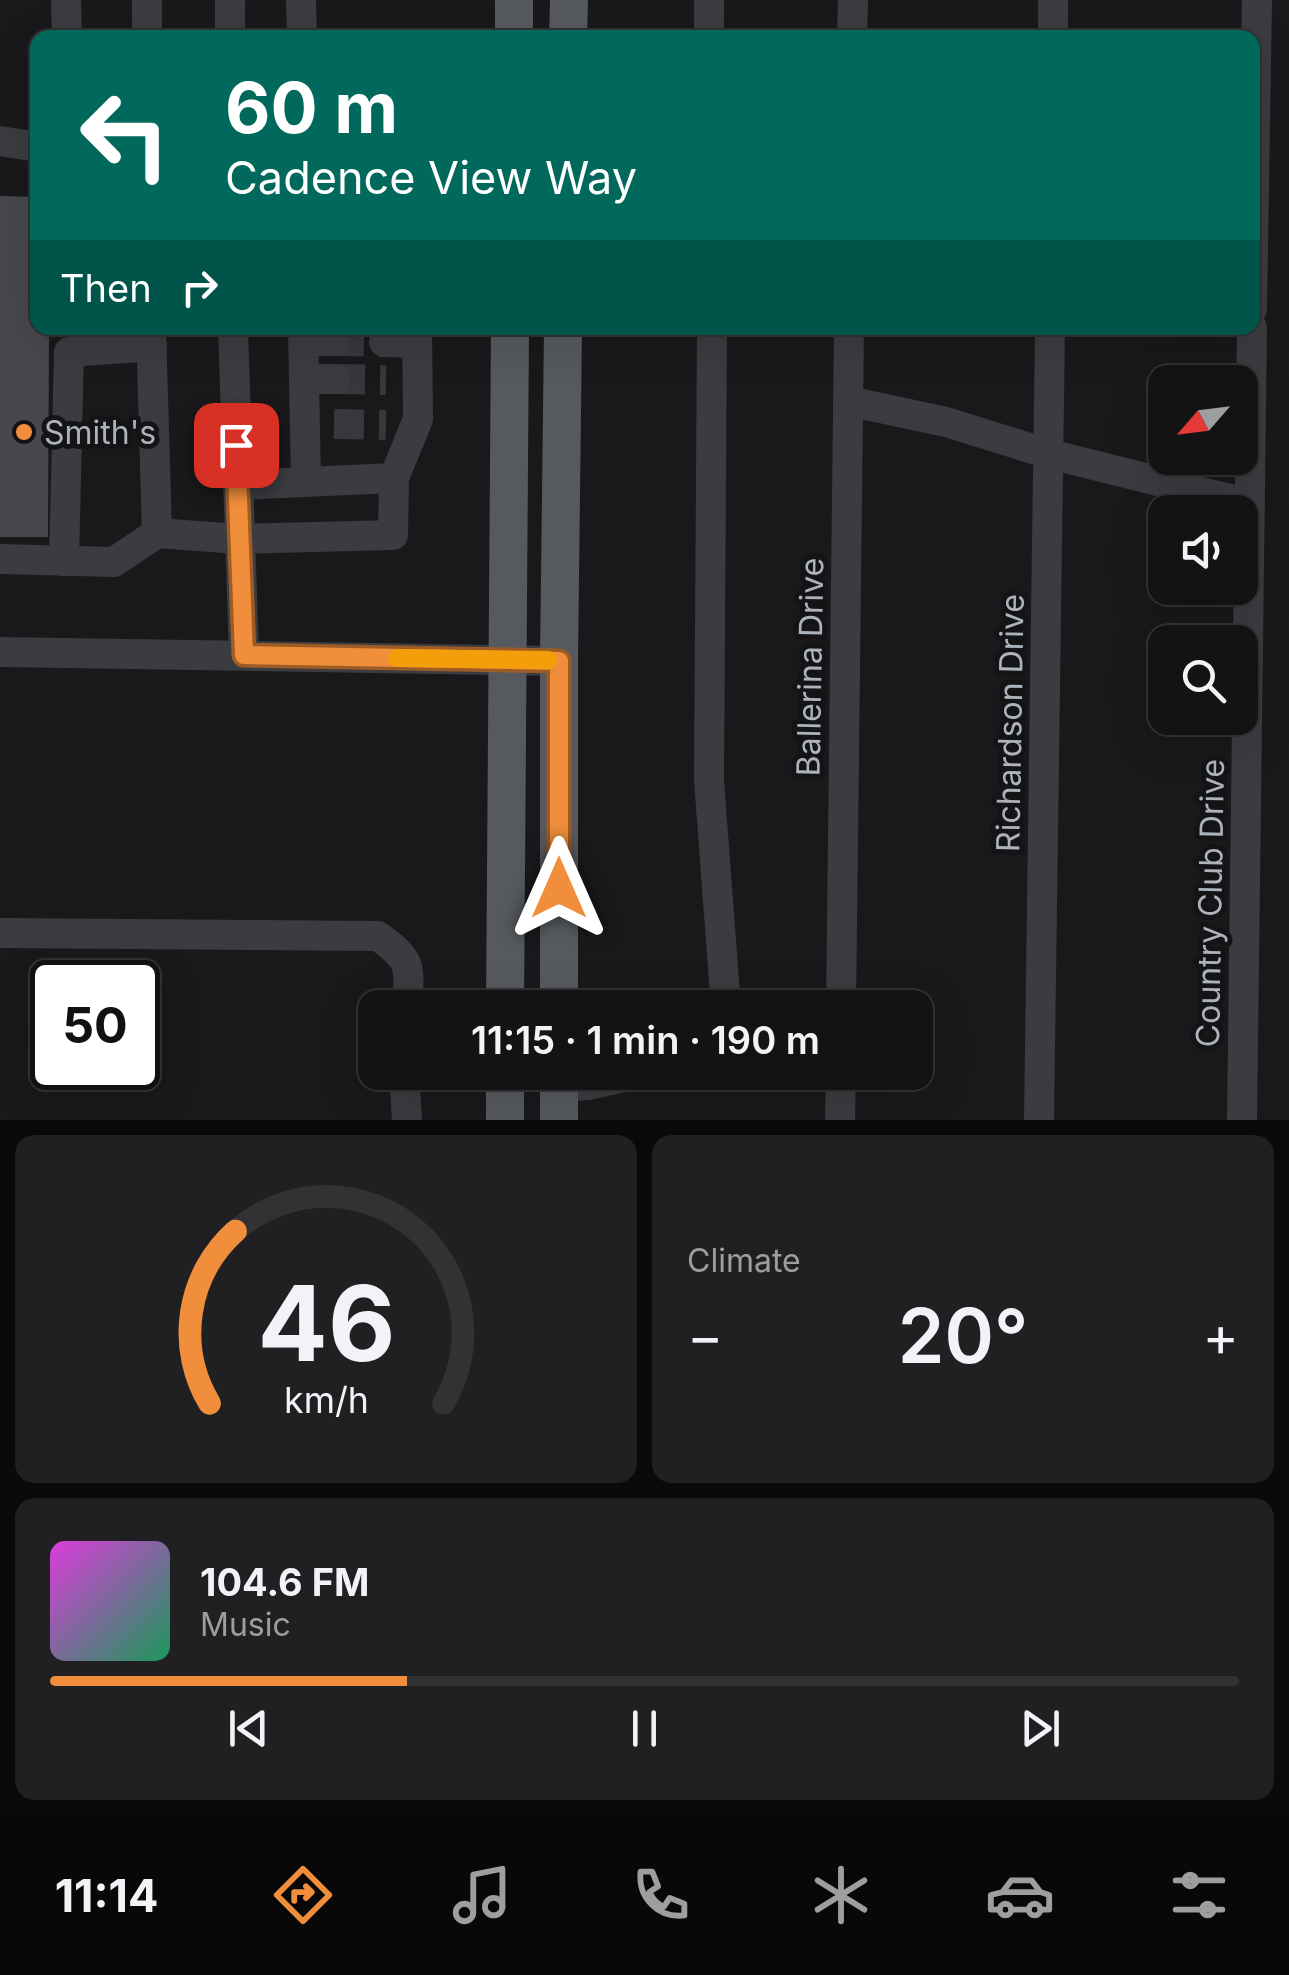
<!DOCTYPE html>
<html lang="en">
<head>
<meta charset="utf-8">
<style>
  body { margin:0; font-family:Inter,sans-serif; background:#202022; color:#f1f3f6; height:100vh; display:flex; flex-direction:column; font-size:38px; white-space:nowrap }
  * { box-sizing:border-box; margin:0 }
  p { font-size:32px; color:#9d9ea0 }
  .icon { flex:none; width:55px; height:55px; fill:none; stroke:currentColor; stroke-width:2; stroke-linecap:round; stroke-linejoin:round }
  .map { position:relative; height:1120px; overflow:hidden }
  .panel { display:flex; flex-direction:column; gap:15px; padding:15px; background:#0a0a0b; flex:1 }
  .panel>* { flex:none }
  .guide { position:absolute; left:30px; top:30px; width:1230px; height:305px; border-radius:20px; box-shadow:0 10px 40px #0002,0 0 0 2px #323234; background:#00695c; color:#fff; overflow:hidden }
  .needle { width:65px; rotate:242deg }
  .tools { position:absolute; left:1148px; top:365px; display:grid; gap:20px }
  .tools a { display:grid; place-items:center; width:110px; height:110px; border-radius:20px; background:#131314; box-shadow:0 10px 40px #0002,0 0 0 2px #323234; font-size:50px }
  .speed { position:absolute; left:30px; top:960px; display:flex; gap:20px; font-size:50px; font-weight:700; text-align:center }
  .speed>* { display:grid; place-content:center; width:130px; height:130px; border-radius:50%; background:#131314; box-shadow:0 10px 40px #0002,0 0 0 2px #323234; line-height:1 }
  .speed .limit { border:5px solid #111; border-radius:15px; background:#fff; color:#111 }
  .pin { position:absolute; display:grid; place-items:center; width:85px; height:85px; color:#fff; margin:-42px; border-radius:20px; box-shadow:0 5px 15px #0006 }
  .me { position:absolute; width:110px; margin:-55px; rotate:0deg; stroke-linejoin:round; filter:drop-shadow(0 0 8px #0008) }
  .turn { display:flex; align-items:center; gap:35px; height:210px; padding:0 30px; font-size:45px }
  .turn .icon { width:130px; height:130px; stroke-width:2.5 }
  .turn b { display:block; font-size:70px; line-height:85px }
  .then { display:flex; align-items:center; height:95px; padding:0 30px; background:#0003; gap:20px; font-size:38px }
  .big { font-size:75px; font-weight:600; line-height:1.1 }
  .panel .widget { flex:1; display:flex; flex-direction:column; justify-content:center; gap:15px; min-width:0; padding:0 35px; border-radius:20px; background:#202022 }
  .panel .dial { align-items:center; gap:0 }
  .dial svg { height:260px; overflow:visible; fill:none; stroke:#323234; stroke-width:7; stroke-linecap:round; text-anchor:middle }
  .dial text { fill:#f1f3f6; stroke:none }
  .song { display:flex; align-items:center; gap:30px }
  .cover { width:120px; height:120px; border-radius:15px; background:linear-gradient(135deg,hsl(300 70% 55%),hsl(150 70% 35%)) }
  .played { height:10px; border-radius:5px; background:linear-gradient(90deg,#f18e3b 30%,#323234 30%) }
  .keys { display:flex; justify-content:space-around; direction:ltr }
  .heat { display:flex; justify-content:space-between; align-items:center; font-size:55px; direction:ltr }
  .panel .tiles { flex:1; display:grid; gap:15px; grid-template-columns:1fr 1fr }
  .widget:last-child { grid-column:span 2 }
  .trip { position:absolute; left:358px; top:990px; width:575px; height:100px; border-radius:20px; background:#131314; box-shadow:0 10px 40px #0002,0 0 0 2px #323234; font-weight:600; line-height:100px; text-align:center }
  .menu { display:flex; height:160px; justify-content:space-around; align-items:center; background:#080808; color:#9d9ea0 }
  .menu .icon { width:70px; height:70px }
  .menu .current { color:#f18e3b }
  .menu b { font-size:45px; color:#f1f3f6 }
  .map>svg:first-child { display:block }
  .building { fill:#46484b }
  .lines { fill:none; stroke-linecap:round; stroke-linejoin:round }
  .minor-tunnel { stroke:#36383b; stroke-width:30; stroke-dasharray:30 15; stroke-linecap:butt }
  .minor { stroke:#3a3c40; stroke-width:30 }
  .major { stroke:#565a5f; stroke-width:38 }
  .route-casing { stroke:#9d5c26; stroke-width:25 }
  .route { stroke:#f18e3b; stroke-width:18 }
  .slow { stroke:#f59e0b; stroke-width:18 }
  .poi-dot { fill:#f18e3b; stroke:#141416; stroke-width:4 }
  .labels { text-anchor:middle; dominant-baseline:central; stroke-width:10; stroke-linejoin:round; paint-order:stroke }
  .poi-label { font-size:32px; fill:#acb3bb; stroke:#141416; text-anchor:start }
  .street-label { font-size:32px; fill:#acb3bb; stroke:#141416 }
</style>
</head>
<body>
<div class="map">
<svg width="1289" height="1120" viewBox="0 0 1289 1120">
  <rect width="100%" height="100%" fill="#19191b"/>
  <polygon class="building" points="0,196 38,197 38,328 49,328 48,537 0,537"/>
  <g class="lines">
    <g class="minor-tunnel">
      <polyline points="334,341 384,342"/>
      <polyline points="335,379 386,380"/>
      <polyline points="334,424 386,425"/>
    </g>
    <g class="minor">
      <polyline points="66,0 67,38"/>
      <polyline points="301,0 302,38"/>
      <polyline points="147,38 147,0"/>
      <polyline points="230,38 230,0"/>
      <polyline points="709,38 709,0"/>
      <polyline points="852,38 853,0"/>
      <polyline points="1053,38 1053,0"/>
      <polyline points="0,141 38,147"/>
      <polyline points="1252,309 1257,0"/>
      <polyline points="151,328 157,533"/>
      <polyline points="233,328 244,655"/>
      <polyline points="303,328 306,482"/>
      <polyline points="712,328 709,780 726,1008"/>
      <polyline points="304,341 334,341"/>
      <polyline points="384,342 417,343"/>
      <polyline points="304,379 335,379"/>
      <polyline points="848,401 946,422 1049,454 1250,504"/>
      <polyline points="394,478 418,419 417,328"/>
      <polyline points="0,559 114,562 157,533 239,539 393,535 394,478 238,485"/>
      <polyline points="64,561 69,352 152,346"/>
      <polyline points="0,652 559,661"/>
      <path d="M0,933L378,936C414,962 409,966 407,1008"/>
      <polyline points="841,1008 849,328"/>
      <polyline points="404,1072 407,1120"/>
      <polyline points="559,1087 588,1085 646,1072"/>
      <polyline points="840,1120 841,1072"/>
      <polyline points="1039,1120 1050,328"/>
      <polyline points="1242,1120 1252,328"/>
    </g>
    <g class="major">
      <polyline points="514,38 514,0"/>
      <polyline points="568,38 569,0"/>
      <polyline points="505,1008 510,328"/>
      <polyline points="559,1008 559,661 563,328"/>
      <polyline points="559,1072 559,1120"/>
      <polyline points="505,1120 505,1072"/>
    </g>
  </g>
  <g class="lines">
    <g class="route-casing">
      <polyline id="route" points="236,445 244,655 559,661 559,888"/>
    </g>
    <use href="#route" class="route"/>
    <polyline class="slow" points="397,658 548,660"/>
  </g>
  <circle class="poi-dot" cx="24" cy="432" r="10"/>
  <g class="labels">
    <g class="poi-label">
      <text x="44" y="432">Smith's</text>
    </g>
    <g class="street-label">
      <text transform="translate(810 667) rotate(-89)">Ballerina Drive</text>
      <text transform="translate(1010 723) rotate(-89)">Richardson Drive</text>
      <text transform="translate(1210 903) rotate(-89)">Country Club Drive</text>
    </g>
  </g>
</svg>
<div class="tools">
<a><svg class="needle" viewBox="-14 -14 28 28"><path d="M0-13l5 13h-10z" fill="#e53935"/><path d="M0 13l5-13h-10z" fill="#9d9ea0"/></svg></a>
<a><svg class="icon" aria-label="sound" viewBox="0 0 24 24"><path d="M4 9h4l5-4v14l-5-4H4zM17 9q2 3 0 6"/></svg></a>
<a><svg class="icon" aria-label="search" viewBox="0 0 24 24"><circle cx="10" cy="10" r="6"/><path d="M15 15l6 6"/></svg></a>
</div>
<div class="speed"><div class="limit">50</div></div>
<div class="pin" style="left:236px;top:445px;background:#d93025"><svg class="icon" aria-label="arrive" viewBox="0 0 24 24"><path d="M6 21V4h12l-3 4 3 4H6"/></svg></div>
<svg class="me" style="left:559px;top:888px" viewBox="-20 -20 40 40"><path d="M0-17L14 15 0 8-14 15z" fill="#f18e3b" stroke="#fff" stroke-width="4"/></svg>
<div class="trip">11:15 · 1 min · 190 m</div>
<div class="guide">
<div class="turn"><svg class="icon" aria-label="left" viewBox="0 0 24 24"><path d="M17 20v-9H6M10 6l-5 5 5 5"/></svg><div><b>60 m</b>Cadence View Way</div></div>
<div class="then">Then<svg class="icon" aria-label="right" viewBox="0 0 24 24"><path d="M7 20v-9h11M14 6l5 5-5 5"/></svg></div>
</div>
</div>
<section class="panel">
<div class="tiles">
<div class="widget dial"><svg viewBox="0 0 100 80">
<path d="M14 69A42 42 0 1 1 86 69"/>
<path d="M14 69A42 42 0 0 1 22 16" stroke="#f18e3b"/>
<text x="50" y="56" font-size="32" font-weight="700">46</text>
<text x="50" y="72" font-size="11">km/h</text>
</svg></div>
<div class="widget"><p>Climate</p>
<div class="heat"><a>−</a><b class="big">20°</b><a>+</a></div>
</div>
<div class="widget">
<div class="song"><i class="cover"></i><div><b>104.6 FM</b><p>Music</p></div></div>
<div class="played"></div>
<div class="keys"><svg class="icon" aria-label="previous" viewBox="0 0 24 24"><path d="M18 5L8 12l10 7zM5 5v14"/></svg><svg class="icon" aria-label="pause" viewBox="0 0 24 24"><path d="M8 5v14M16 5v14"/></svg><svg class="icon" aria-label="next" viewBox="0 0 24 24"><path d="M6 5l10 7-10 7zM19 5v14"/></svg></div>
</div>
</div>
</section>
<nav class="menu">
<b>11:14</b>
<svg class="icon current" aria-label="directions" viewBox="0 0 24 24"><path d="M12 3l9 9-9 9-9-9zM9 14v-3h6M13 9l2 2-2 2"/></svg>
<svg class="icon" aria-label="music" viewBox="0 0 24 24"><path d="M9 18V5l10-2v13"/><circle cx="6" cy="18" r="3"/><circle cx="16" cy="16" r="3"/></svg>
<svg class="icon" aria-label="phone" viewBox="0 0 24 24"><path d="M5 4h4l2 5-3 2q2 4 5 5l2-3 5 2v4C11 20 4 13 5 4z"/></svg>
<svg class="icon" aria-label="climate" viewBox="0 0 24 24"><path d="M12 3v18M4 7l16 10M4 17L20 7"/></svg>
<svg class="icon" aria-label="car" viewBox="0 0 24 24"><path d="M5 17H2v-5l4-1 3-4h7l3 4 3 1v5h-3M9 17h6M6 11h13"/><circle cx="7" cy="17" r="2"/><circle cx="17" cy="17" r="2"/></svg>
<svg class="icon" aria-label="filters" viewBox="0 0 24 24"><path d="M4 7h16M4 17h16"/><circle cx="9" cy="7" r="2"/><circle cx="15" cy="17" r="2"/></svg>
</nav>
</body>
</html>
